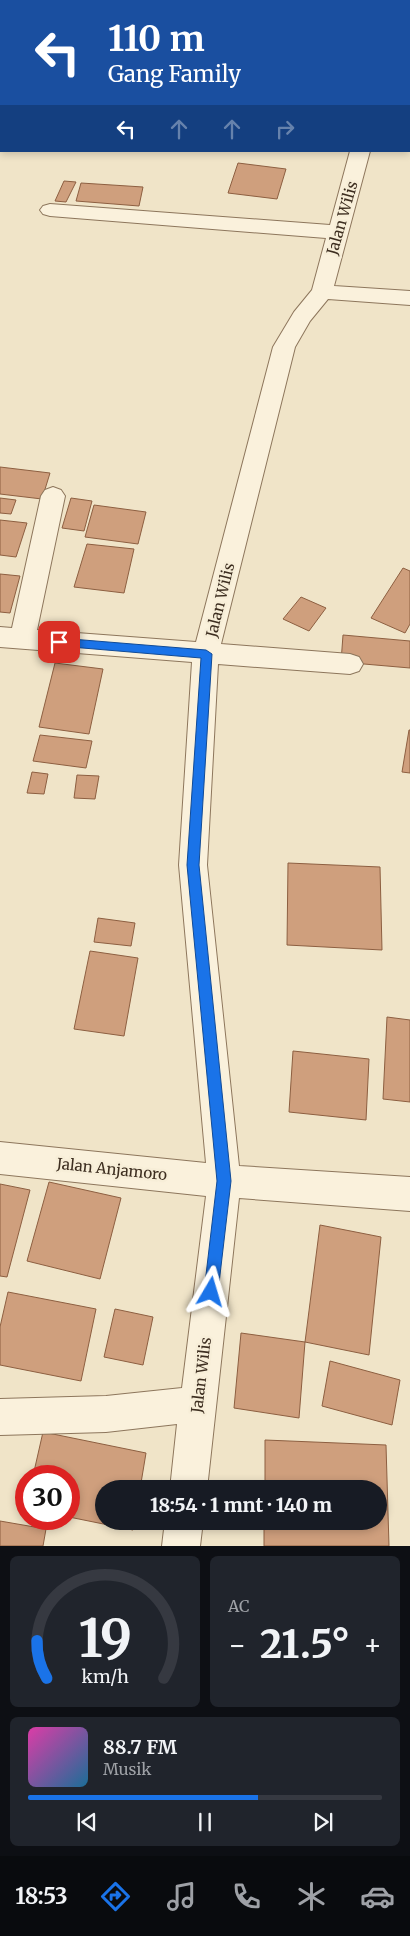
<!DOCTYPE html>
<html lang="id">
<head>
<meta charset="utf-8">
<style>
  body { margin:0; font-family:Merriweather,serif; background:#20242c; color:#f1f3f6; height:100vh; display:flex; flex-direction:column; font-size:19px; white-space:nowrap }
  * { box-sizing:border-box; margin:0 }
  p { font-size:16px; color:#9ea1a6 }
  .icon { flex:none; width:28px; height:28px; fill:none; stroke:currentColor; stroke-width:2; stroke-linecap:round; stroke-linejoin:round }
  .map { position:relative; height:1546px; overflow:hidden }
  .drawer { display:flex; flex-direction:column; gap:10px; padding:10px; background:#0d0f14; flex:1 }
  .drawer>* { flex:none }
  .hud { position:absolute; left:0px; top:0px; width:410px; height:152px; box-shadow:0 2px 8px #0003; background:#1a4fa0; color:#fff; overflow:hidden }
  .speed { position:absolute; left:15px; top:1465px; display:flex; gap:10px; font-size:25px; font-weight:700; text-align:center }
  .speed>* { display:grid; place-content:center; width:65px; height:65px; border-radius:50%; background:#171b24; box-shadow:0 2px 8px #0003; line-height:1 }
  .speed .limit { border:8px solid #d22; background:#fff; color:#111 }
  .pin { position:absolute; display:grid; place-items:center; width:42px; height:42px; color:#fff; margin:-21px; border-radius:10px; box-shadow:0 2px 8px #0006 }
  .me { position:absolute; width:55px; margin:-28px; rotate:7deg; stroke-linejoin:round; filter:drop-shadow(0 0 4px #0008) }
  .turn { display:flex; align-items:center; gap:18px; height:105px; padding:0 25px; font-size:22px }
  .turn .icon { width:65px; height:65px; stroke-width:2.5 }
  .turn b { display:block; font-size:35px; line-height:42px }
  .lanes { display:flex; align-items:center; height:48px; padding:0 25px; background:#0003; justify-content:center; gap:25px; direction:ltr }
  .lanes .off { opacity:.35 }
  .big { font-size:38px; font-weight:800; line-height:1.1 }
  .drawer .tile { flex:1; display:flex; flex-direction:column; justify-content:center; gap:8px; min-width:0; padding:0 18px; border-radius:8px; background:#20242c }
  .drawer .dial { align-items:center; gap:0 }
  .dial svg { height:130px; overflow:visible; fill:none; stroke:#363941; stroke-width:7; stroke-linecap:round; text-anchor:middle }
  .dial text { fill:#f1f3f6; stroke:none }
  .song { display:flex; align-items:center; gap:15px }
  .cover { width:60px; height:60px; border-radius:8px; background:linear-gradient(135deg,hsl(320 70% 55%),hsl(200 70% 35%)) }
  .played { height:5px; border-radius:2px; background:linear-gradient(90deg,#1a73e8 65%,#363941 65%) }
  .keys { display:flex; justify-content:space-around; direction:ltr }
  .heat { display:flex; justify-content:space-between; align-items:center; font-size:28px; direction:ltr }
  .drawer .tiles { flex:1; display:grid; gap:10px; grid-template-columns:1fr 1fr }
  .tile:last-child { grid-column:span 2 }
  .trip { position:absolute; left:95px; top:1480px; width:292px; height:50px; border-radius:25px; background:#171b24; box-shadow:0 2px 8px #0003; font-weight:800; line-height:50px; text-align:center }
  .tab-bar { display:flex; height:80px; justify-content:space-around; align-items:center; background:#090b0e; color:#9ea1a6 }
  .tab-bar .icon { width:35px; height:35px }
  .tab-bar .on { color:#1a73e8 }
  .tab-bar b { font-size:22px; color:#f1f3f6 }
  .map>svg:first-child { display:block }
  .building { fill:#cf9f7d; stroke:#8d5f41 }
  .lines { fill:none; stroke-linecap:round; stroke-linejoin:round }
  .street-casing { stroke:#8d765c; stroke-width:2 }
  .street { fill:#faf1dc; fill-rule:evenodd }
  .route { fill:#1a73e8; stroke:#114b97 }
  .labels { text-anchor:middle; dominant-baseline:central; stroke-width:5; stroke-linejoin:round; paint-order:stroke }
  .street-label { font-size:15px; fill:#3d2e20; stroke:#f7eed8 }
</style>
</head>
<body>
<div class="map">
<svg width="410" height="1546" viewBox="0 0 410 1546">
  <rect width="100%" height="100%" fill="#f0e4c8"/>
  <g class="building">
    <polygon points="238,163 286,169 277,199 228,193"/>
    <polygon points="64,181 76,182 66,202 55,201"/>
    <polygon points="81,183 143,187 139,206 76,201"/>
    <polygon points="0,467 50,473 42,499 0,494"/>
    <polygon points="0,498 16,500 11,514 0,513"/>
    <polygon points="71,498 92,501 84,531 62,528"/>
    <polygon points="94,505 146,512 138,544 85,537"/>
    <polygon points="0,520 27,523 16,557 0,555"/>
    <polygon points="87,544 134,549 124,593 74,587"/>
    <polygon points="403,568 410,571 410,624 405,633 371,618"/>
    <polygon points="0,574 20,576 10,613 0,612"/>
    <polygon points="301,597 326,608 309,631 283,619"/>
    <polygon points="343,635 410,641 410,668 341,662"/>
    <polygon points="55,663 103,669 89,734 39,727"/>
    <polygon points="409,730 410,730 410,773 402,772"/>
    <polygon points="40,735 92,741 86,768 33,761"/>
    <polygon points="32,772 48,774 44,794 27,793"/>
    <polygon points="77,775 99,776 95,799 74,798"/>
    <polygon points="288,863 380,867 382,950 287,945"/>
    <polygon points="98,918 135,923 131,946 94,942"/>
    <polygon points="90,951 138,958 124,1036 74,1029"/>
    <polygon points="387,1017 410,1020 410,1102 383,1099"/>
    <polygon points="293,1051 369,1059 366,1120 289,1112"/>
    <polygon points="49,1182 121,1198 100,1279 27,1261"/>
    <polygon points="0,1184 30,1190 7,1277 0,1276"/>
    <polygon points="320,1225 381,1237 369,1355 305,1342"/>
    <polygon points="8,1292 96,1309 81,1381 0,1365 0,1327"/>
    <polygon points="115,1309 153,1317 143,1365 104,1357"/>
    <polygon points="241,1333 305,1342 299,1418 234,1408"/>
    <polygon points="330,1361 400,1380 392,1425 322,1406"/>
    <polygon points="43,1432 146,1453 140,1489 104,1489 104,1521 134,1521 133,1530 69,1517 69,1476 33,1476"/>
    <polygon points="265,1440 386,1445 389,1546 264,1546 264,1521 379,1521 379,1489 265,1489"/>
    <polygon points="0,1521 46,1529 43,1546 0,1546"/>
  </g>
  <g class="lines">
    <g class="street-casing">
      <g id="street">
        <polygon points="134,0 152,0 152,1 135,1"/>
        <polygon points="350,151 370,151 334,286 410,291 410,305 328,299 310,321 295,347 221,644 350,654 359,657 363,664 359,671 350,674 218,664 207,865 239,1166 410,1177 410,1211 239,1198 207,1489 170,1489 177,1424 106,1432 0,1435 0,1399 106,1396 182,1388 206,1196 0,1174 0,1142 206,1163 179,865 192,662 0,647 0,627 12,628 41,496 45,490 53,487 61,490 65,496 37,630 196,642 273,347 294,312 312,290 326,238 50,216 43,214 40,210 43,206 50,204 330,225"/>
        <polygon points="165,1521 203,1521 200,1546 162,1546"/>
      </g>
    </g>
    <use href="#street" class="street"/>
  </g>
  <polygon class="route" points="59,638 206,650 212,654 199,865 231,1181 218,1292 216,1297 211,1299 206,1297 204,1292 217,1181 187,865 201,658 59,646 54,642"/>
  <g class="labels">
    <g class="street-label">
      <text transform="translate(342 218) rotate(-74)">Jalan Wilis</text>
      <text transform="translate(220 600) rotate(-76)">Jalan Wilis</text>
      <text transform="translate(112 1169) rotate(6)">Jalan Anjamoro</text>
      <text transform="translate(201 1375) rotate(-83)">Jalan Wilis</text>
    </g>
  </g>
</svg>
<div class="speed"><div class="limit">30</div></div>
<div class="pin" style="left:59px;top:642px;background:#d93025"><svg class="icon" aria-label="arrive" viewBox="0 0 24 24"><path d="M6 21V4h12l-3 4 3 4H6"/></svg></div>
<svg class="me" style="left:211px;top:1292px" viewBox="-20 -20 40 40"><path d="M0-17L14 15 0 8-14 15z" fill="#1a73e8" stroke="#fff" stroke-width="4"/></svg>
<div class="trip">18:54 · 1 mnt · 140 m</div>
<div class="hud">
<div class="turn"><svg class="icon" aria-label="left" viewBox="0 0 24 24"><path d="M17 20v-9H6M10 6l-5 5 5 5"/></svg><div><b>110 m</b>Gang Family</div></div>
<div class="lanes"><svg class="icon" aria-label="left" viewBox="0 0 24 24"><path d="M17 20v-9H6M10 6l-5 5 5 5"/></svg><svg class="icon off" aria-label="ahead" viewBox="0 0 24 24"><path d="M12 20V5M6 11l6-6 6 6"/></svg><svg class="icon off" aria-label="ahead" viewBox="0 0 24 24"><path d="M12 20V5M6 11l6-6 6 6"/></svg><svg class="icon off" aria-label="right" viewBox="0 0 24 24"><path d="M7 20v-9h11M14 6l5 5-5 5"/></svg></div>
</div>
</div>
<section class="drawer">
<div class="tiles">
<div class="tile dial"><svg viewBox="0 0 100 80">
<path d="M14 69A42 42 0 1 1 86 69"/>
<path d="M14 69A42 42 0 0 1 8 46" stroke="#1a73e8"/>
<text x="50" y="56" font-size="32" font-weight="700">19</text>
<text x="50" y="72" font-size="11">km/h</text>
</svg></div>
<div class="tile"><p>AC</p>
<div class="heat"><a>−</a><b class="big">21.5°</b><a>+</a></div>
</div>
<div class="tile">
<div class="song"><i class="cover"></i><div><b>88.7 FM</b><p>Musik</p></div></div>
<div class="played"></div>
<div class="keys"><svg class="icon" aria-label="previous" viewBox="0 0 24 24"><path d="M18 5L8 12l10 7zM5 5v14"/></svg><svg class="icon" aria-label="pause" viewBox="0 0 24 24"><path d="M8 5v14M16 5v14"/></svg><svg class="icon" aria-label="next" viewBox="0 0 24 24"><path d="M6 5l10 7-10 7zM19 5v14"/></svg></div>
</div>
</div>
</section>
<nav class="tab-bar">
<b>18:53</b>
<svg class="icon on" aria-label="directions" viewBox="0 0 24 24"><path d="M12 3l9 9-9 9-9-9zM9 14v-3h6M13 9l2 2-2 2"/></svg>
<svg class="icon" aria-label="music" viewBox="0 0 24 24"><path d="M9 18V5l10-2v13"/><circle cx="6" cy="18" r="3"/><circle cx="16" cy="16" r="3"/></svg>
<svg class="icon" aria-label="phone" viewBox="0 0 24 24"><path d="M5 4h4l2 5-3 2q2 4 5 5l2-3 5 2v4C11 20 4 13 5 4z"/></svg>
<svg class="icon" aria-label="climate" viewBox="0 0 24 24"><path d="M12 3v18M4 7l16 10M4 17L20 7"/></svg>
<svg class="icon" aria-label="car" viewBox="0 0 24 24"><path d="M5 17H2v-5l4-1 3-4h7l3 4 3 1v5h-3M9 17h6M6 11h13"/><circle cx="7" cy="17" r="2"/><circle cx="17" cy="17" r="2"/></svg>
</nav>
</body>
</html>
